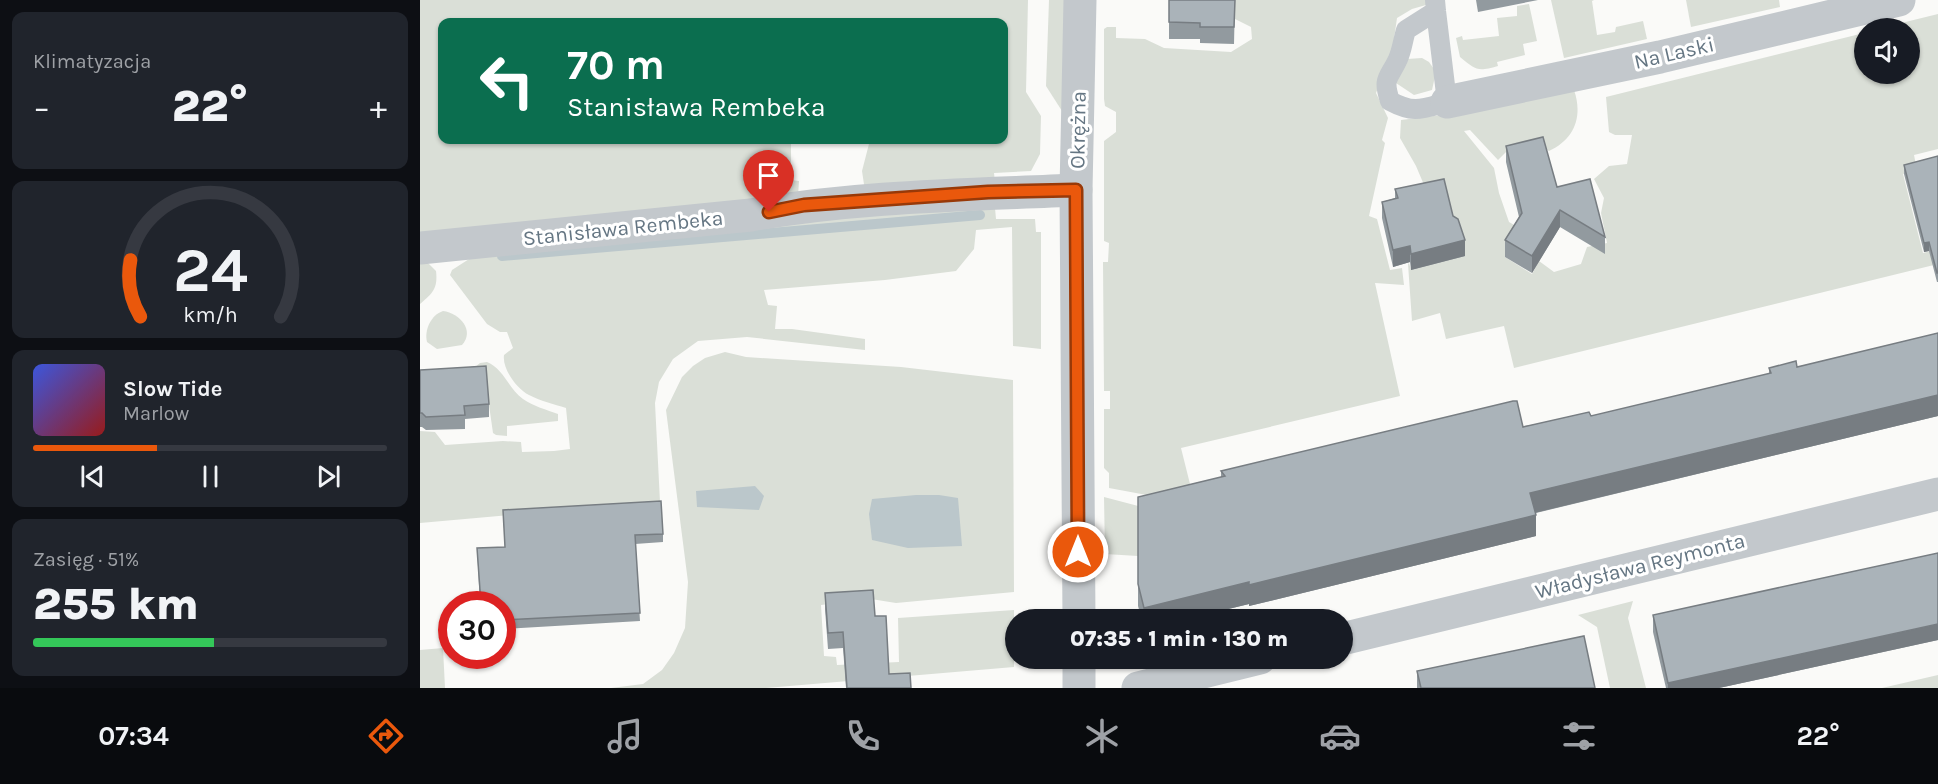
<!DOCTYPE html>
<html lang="pl">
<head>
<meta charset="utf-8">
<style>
  body { margin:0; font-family:Karla,sans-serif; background:#20242c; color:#f1f3f6; height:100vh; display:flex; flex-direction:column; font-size:22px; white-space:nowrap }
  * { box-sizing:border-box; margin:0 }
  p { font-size:20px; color:#9ea1a6 }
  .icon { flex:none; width:33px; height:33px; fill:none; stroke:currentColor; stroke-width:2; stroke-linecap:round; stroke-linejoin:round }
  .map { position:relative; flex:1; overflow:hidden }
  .details { display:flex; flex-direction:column; gap:12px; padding:12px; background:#0d0f14; width:420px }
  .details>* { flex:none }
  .hud { position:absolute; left:18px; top:18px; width:570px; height:126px; border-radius:12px; box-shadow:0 2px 4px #0004; background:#0b6e4f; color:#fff; overflow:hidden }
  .buttons { position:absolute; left:1434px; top:18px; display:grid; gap:12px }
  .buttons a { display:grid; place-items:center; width:66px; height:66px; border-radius:50%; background:#171b24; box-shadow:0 2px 4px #0004; font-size:30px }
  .speed { position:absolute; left:18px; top:591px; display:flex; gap:12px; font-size:30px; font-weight:700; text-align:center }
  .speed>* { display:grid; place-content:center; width:78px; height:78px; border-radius:50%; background:#171b24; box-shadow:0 2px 4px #0004; line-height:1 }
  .speed .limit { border:9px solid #d22; background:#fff; color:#111 }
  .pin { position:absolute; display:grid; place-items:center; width:51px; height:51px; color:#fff; margin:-62px -26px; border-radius:50% 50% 50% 0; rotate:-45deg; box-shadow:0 0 6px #0007 }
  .pin .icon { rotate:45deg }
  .me { position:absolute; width:66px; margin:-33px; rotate:0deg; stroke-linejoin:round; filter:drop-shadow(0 0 4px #0008) }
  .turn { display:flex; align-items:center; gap:21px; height:126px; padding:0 30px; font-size:27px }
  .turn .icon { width:78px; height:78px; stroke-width:2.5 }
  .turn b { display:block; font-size:42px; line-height:51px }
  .big { font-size:45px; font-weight:800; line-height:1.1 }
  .details .card { flex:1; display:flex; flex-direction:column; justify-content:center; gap:9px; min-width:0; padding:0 21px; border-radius:12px; background:#20242c }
  .details .dial { align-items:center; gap:0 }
  .dial svg { height:156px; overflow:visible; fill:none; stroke:#363941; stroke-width:7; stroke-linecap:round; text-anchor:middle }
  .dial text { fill:#f1f3f6; stroke:none }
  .song { display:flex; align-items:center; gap:18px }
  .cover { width:72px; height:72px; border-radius:9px; background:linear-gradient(135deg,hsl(230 70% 55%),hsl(0 70% 35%)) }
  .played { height:6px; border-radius:3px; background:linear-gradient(90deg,#ea580c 35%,#363941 35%) }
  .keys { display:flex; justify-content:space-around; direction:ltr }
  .heat { display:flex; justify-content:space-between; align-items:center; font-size:33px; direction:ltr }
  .charge { height:9px; border-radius:4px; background:linear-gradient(90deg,#34c759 51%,#363941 0) }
  .trip { position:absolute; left:585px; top:609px; width:348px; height:60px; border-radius:30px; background:#171b24; box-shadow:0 2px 4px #0004; font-weight:800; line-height:60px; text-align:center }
  .tab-bar { display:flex; height:96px; justify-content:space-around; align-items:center; background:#090b0e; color:#9ea1a6 }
  .tab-bar .icon { width:42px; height:42px }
  .tab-bar .current { color:#ea580c }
  .tab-bar b { font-size:27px; color:#f1f3f6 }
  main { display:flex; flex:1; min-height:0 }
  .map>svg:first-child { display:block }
  .green { fill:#dadfd7 }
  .water { fill:#bbc7cb }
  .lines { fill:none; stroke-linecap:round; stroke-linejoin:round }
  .stream { stroke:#bbc7cb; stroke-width:10 }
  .service { stroke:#c3c8cc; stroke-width:20 }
  .minor { stroke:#c3c8cc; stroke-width:33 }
  .wall { fill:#929a9f }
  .shaded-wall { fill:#777d82 }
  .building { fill:#aab3b9; stroke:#777d82; stroke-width:1.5 }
  .route-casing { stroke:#983908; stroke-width:15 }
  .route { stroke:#ea580c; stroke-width:10 }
  .labels { text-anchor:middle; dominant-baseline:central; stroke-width:6; stroke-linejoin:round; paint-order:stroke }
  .street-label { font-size:21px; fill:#657683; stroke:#fff }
</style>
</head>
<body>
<main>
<section class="details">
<div class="card"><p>Klimatyzacja</p>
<div class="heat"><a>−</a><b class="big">22°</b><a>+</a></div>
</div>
<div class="card dial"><svg viewBox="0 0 100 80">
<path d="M14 69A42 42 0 1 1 86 69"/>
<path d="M14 69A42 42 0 0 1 9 40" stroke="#ea580c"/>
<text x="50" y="56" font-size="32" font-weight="700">24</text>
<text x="50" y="72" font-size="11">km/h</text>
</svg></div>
<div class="card">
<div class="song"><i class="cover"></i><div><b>Slow Tide</b><p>Marlow</p></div></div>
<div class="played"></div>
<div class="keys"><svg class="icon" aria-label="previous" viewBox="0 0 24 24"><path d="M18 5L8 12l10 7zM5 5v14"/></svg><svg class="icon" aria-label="pause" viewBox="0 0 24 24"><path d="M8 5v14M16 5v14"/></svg><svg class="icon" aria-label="next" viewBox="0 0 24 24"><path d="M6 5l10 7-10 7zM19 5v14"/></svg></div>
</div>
<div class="card"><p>Zasięg · 51%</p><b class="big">255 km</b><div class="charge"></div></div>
</section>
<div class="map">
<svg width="1518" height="688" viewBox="0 0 1518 688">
  <rect width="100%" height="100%" fill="#fafaf8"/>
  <g class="green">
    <polygon points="0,0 608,0 606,92 621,116 620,154 611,171 574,173 575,182 445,191 442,171 450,140 584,140 584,22 22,22 22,140 371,140 371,180 379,181 378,197 0,242"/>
    <polygon points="629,0 645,0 642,111 626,86"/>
    <polygon points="815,0 1006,0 1006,5 992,9 977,18 972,53 956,93 968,118 962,140 965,143 949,216 957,219 970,270 982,268 984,285 955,283 980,396 761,448 775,504 689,488 689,473 684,468 684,409 690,409 690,391 684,391 683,262 688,262 689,243 684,241 684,141 696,132 696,112 685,106 684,99 684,29 687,27 696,27 696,38 725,39 744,48 811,52 832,39 831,27 815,19"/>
    <polygon points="1131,0 1174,0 1172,1 1177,35 1195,32 1196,27 1223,21 1227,39 1144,58"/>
    <polygon points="1266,0 1359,0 1360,7 1271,27"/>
    <path d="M1109,4L1117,41L1103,44L1105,55L1077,62L1078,66C1057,72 1056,70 1040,57L1036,38L1042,36L1043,40L1079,36L1077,18L1097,16V6Z"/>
    <path d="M1518,14V149L1494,155L1497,170L1483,174L1503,253L1518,249V264L1094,368L1084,326L1026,339L1020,313L992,321L988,264L989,263L991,270L1040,257L1010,199L996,166L980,138L981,120L1030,114L1154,90C1163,116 1155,139 1129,151L1120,145L1089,149L1078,160L1050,130L1044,131L1074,168L1079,193L1089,222L1101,229L1085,257L1112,274L1119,261L1134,272L1161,264L1167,247L1187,243L1181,213L1184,198L1174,179L1189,166L1207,164L1212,135H1195L1189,132L1186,97L1444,33V74H1490V28H1461Z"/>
    <polygon points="1002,58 1009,62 1016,72 1012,90 994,95 976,83 980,66 987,59"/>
    <path d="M575,208L576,219H615L616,232H621V349L593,346L592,227L556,230L554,249L536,271L465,280L344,290L348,305L357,306L355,329H372L445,339V350L327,337L278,341L253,359L239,382L235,403L240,502L0,523V431L15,432L25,445L83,441L101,442L102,452L134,451L150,449L146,408C134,404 120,401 109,395C97,389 82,369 84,355L93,348L87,332H80L67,324L30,275L32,270L60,252L367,218Z"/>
    <path d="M5,260L16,271C18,288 13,293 0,304V261Z"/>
    <path d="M23,311C40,313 55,331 42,345L17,349L7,342C4,330 11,315 23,311Z"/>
    <polygon points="305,352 326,357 481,367 593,380 594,592 476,603 451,599 401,605 404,656 416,657 417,665 479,662 478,618 594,610 594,667 346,688 191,688 223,684 242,670 254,653 265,628 268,582 246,410 262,377 273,366 285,358"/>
    <path d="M67,362C83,368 89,389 103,399C113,406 127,410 138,414V421L87,426V436L76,435L73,433L66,384L55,367L60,363Z"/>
    <polygon points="684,497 741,512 718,518 718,556 685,554"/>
    <polygon points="1213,601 1208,618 1226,688 1190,688 1177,627 1158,615"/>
    <polygon points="23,648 25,688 0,688 0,650"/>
    <polygon points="1518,675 1518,688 1462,688"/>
  </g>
  <g class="water">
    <polygon points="335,486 344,496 339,510 277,507 276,491"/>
    <polygon points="496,495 519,495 538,498 542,546 488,548 452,540 449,514 452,499"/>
  </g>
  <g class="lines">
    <polyline class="stream" points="82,256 560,215"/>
    <path class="service" d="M1015,0L1016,11L1027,102C1002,109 994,114 970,101C962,77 969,79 978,59C982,50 983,40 986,30L1016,11"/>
    <g class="minor">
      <polyline points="1027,102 1240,57 1479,0"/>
      <path d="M0,248L331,215C438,196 548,195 656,190"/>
      <polyline points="659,620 656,190 660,0"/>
      <polyline points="922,639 1518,494"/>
      <polyline points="659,658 659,688"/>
      <polyline points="718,688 840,658"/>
    </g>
  </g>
  <g class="wall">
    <polygon points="749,0 815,0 814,44 780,43 780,39 749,39"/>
    <polygon points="1056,0 1118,0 1058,12"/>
    <polygon points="1086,146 1137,187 1185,237 1185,254 1140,227 1112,273 1085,257 1085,240 1099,217 1086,162"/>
    <polygon points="1518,156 1518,282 1517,282 1509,251 1504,252 1484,174 1484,165"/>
    <polygon points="975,189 1033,216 1045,256 991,270 990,262 973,267 962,218 962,202 975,198"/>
    <polygon points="1518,333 1518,416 1116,513 1116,536 829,606 829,604 763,620 722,620 718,606 718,497 801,477 801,471 1171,416 1349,374 1349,368 1377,367"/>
    <polygon points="0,370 69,404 69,417 45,419 45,429 6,430 2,427 0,427"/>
    <polygon points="83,510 243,534 243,542 215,544 220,621 82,629 82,604 60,604 57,548 85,547"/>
    <polygon points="405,593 455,616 469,674 491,688 426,688 423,648 408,649 405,609"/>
    <polygon points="1233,615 1518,640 1299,688 1246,688 1233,632"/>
    <polygon points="997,671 1175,688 997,688"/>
  </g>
  <g class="shaded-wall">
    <polygon points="1140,210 1140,227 1112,273 1112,256"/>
    <polygon points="1045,240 1045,256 991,270 991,254"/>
    <polygon points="1509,242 1509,251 1504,252 1504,243"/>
    <polygon points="990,246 990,262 973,267 973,250"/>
    <polygon points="1518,395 1518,416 1110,514 1110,493"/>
    <polygon points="1116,515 1116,536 829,606 829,585"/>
    <polygon points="829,582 829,604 763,620 724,620 724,608"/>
    <polygon points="1518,624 1518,640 1299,688 1248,688 1248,683"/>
  </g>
  <g class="building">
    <polygon points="749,0 815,0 814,27 780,27 780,23 749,22"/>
    <polygon points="1123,137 1137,187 1170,179 1185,237 1140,210 1112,256 1085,240 1102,213 1086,146"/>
    <polygon points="1518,156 1518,273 1517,273 1509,242 1504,243 1484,165"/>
    <polygon points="1024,179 1033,216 1038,219 1045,240 991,254 990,246 973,250 962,202 978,198 975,189"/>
    <polygon points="1518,333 1518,395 1110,493 1116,515 829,585 829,582 724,608 718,584 718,497 805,476 801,471 1093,401 1097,401 1103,427 1169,412 1171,416 1351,373 1349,368 1376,361 1377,367"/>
    <polygon points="66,366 69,404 44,406 45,415 6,417 2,413 0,413 0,370"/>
    <polygon points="241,501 243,534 215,535 220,613 82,620 82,604 61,604 57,548 85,547 83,510"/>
    <polygon points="1518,553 1518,624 1248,683 1233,615"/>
    <polygon points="453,590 455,616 466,616 469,674 490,673 491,688 427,688 423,632 408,633 405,593"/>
    <polygon points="1164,636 1175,688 1001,688 997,671"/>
  </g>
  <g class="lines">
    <g class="route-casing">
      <polyline id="route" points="349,212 384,205 568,192 656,190 658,552"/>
    </g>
    <use href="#route" class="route"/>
  </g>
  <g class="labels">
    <g class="street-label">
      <text transform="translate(1254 53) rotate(-13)">Na Laski</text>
      <text transform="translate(658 130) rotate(-89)">Okrężna</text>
      <text transform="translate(203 228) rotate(-6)">Stanisława Rembeka</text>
      <text transform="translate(1220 566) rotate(-14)">Władysława Reymonta</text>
    </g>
  </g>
</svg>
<div class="buttons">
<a><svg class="icon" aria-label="sound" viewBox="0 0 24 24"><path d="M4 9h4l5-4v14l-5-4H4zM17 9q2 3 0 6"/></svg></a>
</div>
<div class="speed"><div class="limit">30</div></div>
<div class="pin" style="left:349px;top:212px;background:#d93025"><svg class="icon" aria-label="arrive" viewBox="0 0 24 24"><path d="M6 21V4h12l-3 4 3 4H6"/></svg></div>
<svg class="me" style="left:658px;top:552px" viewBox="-20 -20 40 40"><circle r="17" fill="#ea580c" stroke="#fff" stroke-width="3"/><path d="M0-11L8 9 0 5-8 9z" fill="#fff"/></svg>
<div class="trip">07:35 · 1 min · 130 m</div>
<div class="hud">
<div class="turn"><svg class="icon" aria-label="left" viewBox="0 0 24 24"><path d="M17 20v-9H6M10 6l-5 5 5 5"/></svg><div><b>70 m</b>Stanisława Rembeka</div></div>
</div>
</div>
</main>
<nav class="tab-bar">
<b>07:34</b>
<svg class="icon current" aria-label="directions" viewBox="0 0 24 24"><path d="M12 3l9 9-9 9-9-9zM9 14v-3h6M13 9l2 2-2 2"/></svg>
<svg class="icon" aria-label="music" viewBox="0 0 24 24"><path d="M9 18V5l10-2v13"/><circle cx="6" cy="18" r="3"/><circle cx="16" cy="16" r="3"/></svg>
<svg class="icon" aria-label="phone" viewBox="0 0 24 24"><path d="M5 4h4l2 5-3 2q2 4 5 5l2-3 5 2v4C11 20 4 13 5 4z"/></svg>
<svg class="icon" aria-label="climate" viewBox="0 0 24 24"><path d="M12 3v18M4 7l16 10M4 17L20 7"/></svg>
<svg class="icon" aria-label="car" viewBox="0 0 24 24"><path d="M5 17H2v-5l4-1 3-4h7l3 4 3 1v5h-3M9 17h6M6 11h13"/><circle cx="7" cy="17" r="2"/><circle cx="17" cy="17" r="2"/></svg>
<svg class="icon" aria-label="filters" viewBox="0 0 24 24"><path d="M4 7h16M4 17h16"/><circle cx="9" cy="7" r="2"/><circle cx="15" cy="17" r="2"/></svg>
<b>22°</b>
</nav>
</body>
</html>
